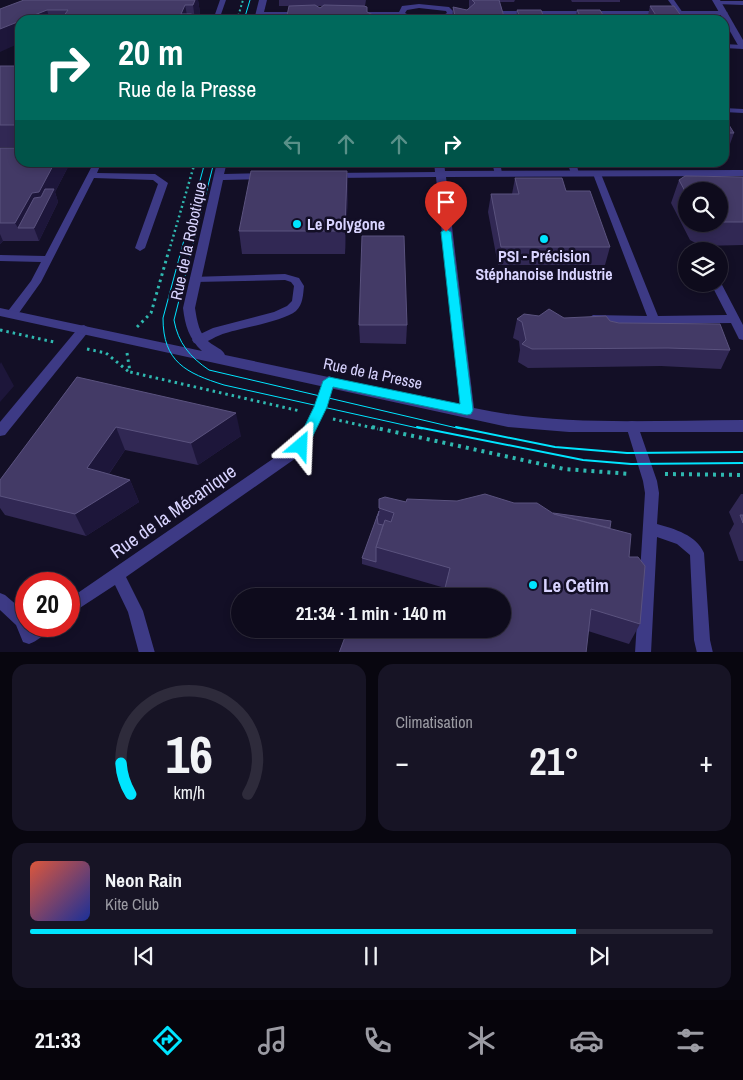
<!DOCTYPE html>
<html lang="fr">
<head>
<meta charset="utf-8">
<style>
  body { margin:0; font-family:"Archivo Narrow",sans-serif; background:#171425; color:#f1f3f6; height:100vh; display:flex; flex-direction:column; font-size:19px; white-space:nowrap }
  * { box-sizing:border-box; margin:0 }
  p { font-size:16px; color:#9b9ba3 }
  .icon { flex:none; width:28px; height:28px; fill:none; stroke:currentColor; stroke-width:2; stroke-linecap:round; stroke-linejoin:round }
  .map { position:relative; height:652px; overflow:hidden }
  .panel { display:flex; flex-direction:column; gap:12px; padding:12px; background:#08060f; flex:1 }
  .panel>* { flex:none }
  .top-card { position:absolute; left:15px; top:15px; width:714px; height:152px; border-radius:15px; box-shadow:0 2px 8px #0003,0 0 0 1px #2e2b3b; background:#00695c; color:#fff; overflow:hidden }
  .controls { position:absolute; left:678px; top:182px; display:grid; gap:10px }
  .controls a { display:grid; place-items:center; width:50px; height:50px; border-radius:50%; background:#0e0b1c; box-shadow:0 2px 8px #0003,0 0 0 1px #2e2b3b; font-size:25px }
  .speed { position:absolute; left:15px; top:572px; display:flex; gap:10px; font-size:25px; font-weight:700; text-align:center }
  .speed>* { display:grid; place-content:center; width:65px; height:65px; border-radius:50%; background:#0e0b1c; box-shadow:0 2px 8px #0003,0 0 0 1px #2e2b3b; line-height:1 }
  .speed .limit { border:8px solid #d22; background:#fff; color:#111 }
  .pin { position:absolute; display:grid; place-items:center; width:42px; height:42px; color:#fff; margin:-51px -21px; border-radius:50% 50% 50% 0; rotate:-45deg; box-shadow:0 0 5px #0007 }
  .pin .icon { rotate:45deg }
  .me { position:absolute; width:55px; margin:-28px; rotate:26deg; stroke-linejoin:round; filter:drop-shadow(0 0 4px #0008) }
  .turn { display:flex; align-items:center; gap:18px; height:105px; padding:0 20px; font-size:22px }
  .turn .icon { width:65px; height:65px; stroke-width:2.5 }
  .turn b { display:block; font-size:35px; line-height:42px }
  .lanes { display:flex; align-items:center; height:48px; padding:0 20px; background:#0003; justify-content:center; gap:25px; direction:ltr }
  .lanes .off { opacity:.35 }
  .big { font-size:38px; font-weight:800; line-height:1.1 }
  .panel .tile { flex:1; display:flex; flex-direction:column; justify-content:center; gap:8px; min-width:0; padding:0 18px; border-radius:15px; background:#171425 }
  .panel .dial { align-items:center; gap:0 }
  .dial svg { height:130px; overflow:visible; fill:none; stroke:#2e2b3b; stroke-width:7; stroke-linecap:round; text-anchor:middle }
  .dial text { fill:#f1f3f6; stroke:none }
  .song { display:flex; align-items:center; gap:15px }
  .cover { width:60px; height:60px; border-radius:8px; background:linear-gradient(135deg,hsl(10 70% 55%),hsl(230 70% 35%)) }
  .played { height:5px; border-radius:2px; background:linear-gradient(90deg,#00e5ff 80%,#2e2b3b 80%) }
  .keys { display:flex; justify-content:space-around; direction:ltr }
  .heat { display:flex; justify-content:space-between; align-items:center; font-size:28px; direction:ltr }
  .panel .tiles { flex:1; display:grid; gap:12px; grid-template-columns:1fr 1fr }
  .tile:last-child { grid-column:span 2 }
  .trip { position:absolute; left:231px; top:588px; width:280px; height:50px; border-radius:25px; background:#0e0b1c; box-shadow:0 2px 8px #0003,0 0 0 1px #2e2b3b; font-weight:800; line-height:50px; text-align:center }
  .tabs { display:flex; height:80px; justify-content:space-around; align-items:center; background:#06040b; color:#9b9ba3 }
  .tabs .icon { width:35px; height:35px }
  .tabs .selected { color:#00e5ff }
  .tabs b { font-size:22px; color:#f1f3f6 }
  .map>svg:first-child { display:block }
  .lines { fill:none; stroke-linecap:round; stroke-linejoin:round }
  .path-far3 { stroke:#2fb8b0; stroke-width:2; stroke-dasharray:2 2.5; stroke-linecap:butt }
  .path-far2 { stroke:#2fb8b0; stroke-width:2.5; stroke-dasharray:2 3; stroke-linecap:butt }
  .path-far1 { stroke:#2fb8b0; stroke-width:3; stroke-dasharray:2.5 4; stroke-linecap:butt }
  .path { stroke:#2fb8b0; stroke-width:4; stroke-dasharray:3 5; stroke-linecap:butt }
  .service { fill:#3d3a85; fill-rule:evenodd }
  .minor { fill:#3d3a85; fill-rule:evenodd }
  .tertiary { fill:#3d3a85; fill-rule:evenodd }
  .tram-far1 { stroke:#00e5ff; stroke-width:1 }
  .tram { stroke:#00e5ff; stroke-width:2 }
  .wall { fill:#312854; fill-rule:evenodd }
  .shaded-wall { fill:#1d163a }
  .building { fill:#433a66; stroke:#5a527e }
  .route { fill:#00e5ff; stroke:#0095a6 }
  .poi-dot { fill:#00e5ff; stroke:#130f26; stroke-width:2 }
  .labels { text-anchor:middle; dominant-baseline:central; stroke-width:5; stroke-linejoin:round; paint-order:stroke }
  .poi-label { font-size:16px; font-weight:bold; fill:#d9d4ff; stroke:#130f26; text-anchor:start }
  .street-label { font-size:16px; fill:#d9d4ff; stroke:#130f26 }
  .near-street-label { font-size:19px; fill:#d9d4ff; stroke:#130f26 }
  .near-poi-label { font-size:19px; font-weight:bold; fill:#d9d4ff; stroke:#130f26; text-anchor:start }
</style>
</head>
<body>
<div class="map">
<svg width="743" height="653" viewBox="0 0 743 653">
  <rect width="100%" height="100%" fill="#130f26"/>
  <g class="lines">
    <polyline class="path-far3" points="237,20 243,0"/>
    <polyline class="path-far2" points="169,251 195,162"/>
    <g class="path-far1">
      <polyline points="137,327 151,313 169,250"/>
      <polyline points="0,330 54,342"/>
      <polyline points="87,349 106,353 129,372"/>
      <polyline points="127,353 130,372 300,411"/>
      <polyline points="333,419 378,429"/>
    </g>
    <g class="path">
      <polyline points="372,427 564,469 631,474"/>
      <polyline points="665,474 743,475"/>
    </g>
    <g class="service">
      <polygon points="220,0 226,0 219,20 213,20"/>
      <polygon points="668,0 674,0 683,13 682,14 678,14"/>
      <polygon points="724,44 743,45 743,49 724,48"/>
      <polygon points="724,108 743,109 743,113 724,112"/>
      <polygon points="90,162 99,162 100,166 97,173 155,174 168,183 145,248 140,251 135,248 158,184 153,180 94,178 41,282 16,317 8,317 6,314 8,311 31,281 41,262 0,261 0,255 45,256 92,166"/>
      <polygon points="492,162 500,162 502,173 501,175 495,175"/>
      <polygon points="567,162 576,162 579,174 578,176 572,176"/>
      <polygon points="597,171 601,174 658,316 727,315 711,284 719,284 720,281 743,325 743,340 739,339 731,323 654,324 589,322 587,319 593,315 647,316 593,174"/>
      <path d="M285,274L299,278L304,286C303,295 303,304 296,311C284,321 242,328 226,333C216,335 204,346 194,343L192,340L194,337L213,328L274,312L287,306L292,301L294,286L291,282L285,280L195,282L191,281L190,279L191,277Z"/>
      <polygon points="84,325 90,329 88,332 5,435 0,436 0,422 80,326"/>
      <polygon points="329,376 333,378 335,381 326,407 306,451 126,577 143,611 155,653 139,653 128,612 115,585 69,615 69,599 296,443 314,407 323,381 325,378"/>
      <path d="M632,421L637,422L638,426L657,481L659,493L657,524C675,529 696,535 704,553L710,640L713,653H697L694,640L690,555L677,544L657,537L651,653H635L645,493L643,481L626,426L627,422Z"/>
      <path d="M0,593L5,595L26,613V626H50C46,635 37,641 29,644L23,642L16,625L0,610Z"/>
    </g>
    <g class="minor">
      <polygon points="259,0 267,0 264,12 303,12 307,14 303,16 263,16 262,20 254,20"/>
      <polygon points="718,1 743,1 743,5 716,4 714,3"/>
      <path d="M419,4L449,7L453,11H724L728,13L724,15H454L446,20H408L400,16H353L349,14L353,12H399L402,6ZM419,8L446,11L447,13C435,21 417,20 405,13L407,10Z"/>
      <path d="M217,162H227L224,174L266,173L271,176L266,179L223,180L195,308C197,321 199,334 209,342C215,347 223,349 225,355L460,405L436,177L331,178L326,175L327,173L435,172L434,162H444L445,171L743,170V176L446,177L474,408C562,427 653,420 743,420V432H569L508,427L0,316V308L202,351C189,339 185,325 183,308Z"/>
    </g>
    <polygon class="tertiary" points="712,0 720,0 743,40 743,49 739,47"/>
    <g class="tram-far1">
      <polyline points="244,20 250,0"/>
      <path d="M205,162L163,318C163,362 186,373 224,385L422,429"/>
      <path d="M214,162L174,320C178,343 190,357 209,370L461,429"/>
    </g>
    <g class="tram">
      <polyline points="417,427 583,460 631,464 743,463"/>
      <polyline points="456,427 555,447 627,453 743,452"/>
    </g>
  </g>
  <g class="wall">
    <polygon points="24,0 198,0 200,13 198,18 203,20 20,20"/>
    <path d="M279,0H366L365,6L367,12L289,6H279ZM316,6H323L320,8Z"/>
    <polygon points="469,0 515,0 514,2 500,2 505,20 452,20 453,7 467,10 469,9"/>
    <polygon points="571,0 620,0 620,2 572,2"/>
    <polygon points="650,6 684,20 647,20"/>
    <polygon points="517,10 545,20 516,20"/>
    <polygon points="577,10 606,20 575,20"/>
    <rect x="0" y="66" width="20" height="81"/>
    <polygon points="724,112 726,115 725,119 734,133 726,155 724,155"/>
    <polygon points="0,148 55,162 68,162 69,165 55,192 58,202 39,241 3,241 0,244"/>
    <polygon points="347,171 348,194 345,254 242,254 239,231"/>
    <path d="M743,177V245L701,246L690,240L671,203L679,180ZM686,191H719V224H686Z"/>
    <polygon points="515,178 566,191 610,247 605,265 498,265 488,212 491,194 512,194"/>
    <polygon points="539,316 610,321 730,350 721,369 661,366 528,368 518,362 520,350 519,341 513,338 517,319"/>
    <polygon points="359,325 407,325 406,344 360,343"/>
    <polygon points="77,377 241,436 198,465 125,450 109,474 130,480 139,502 86,536 5,515 0,508 0,480"/>
    <polygon points="741,494 743,494 743,561 739,561 729,533 734,524 729,512"/>
    <polygon points="379,499 406,502 553,513 610,528 629,557 640,624 629,644 588,631 502,629 445,588 362,564 362,558 379,511"/>
  </g>
  <g class="shaded-wall">
    <polygon points="193,0 198,0 200,13 198,20 195,20 193,5"/>
    <polygon points="185,5 188,20 181,14"/>
    <polygon points="47,10 50,20 22,20"/>
    <polygon points="20,21 20,43 0,52 0,29"/>
    <polygon points="55,162 68,162 69,165 55,192 58,202 39,241 34,228 18,228 15,223 32,193"/>
    <polygon points="347,171 348,194 345,254 345,231"/>
    <polygon points="0,234 3,241 0,244"/>
    <polygon points="1,362 14,386 0,402 0,364"/>
    <polygon points="236,413 241,436 198,465 191,443"/>
    <polygon points="116,427 125,450 97,491 87,468"/>
    <polygon points="130,480 139,502 86,536 75,514"/>
  </g>
  <g class="building">
    <polygon points="24,0 195,0 193,5 185,5 181,14 191,14 203,20 61,20 68,10 47,10 22,20 20,20 20,21 0,29 0,9"/>
    <polygon points="472,0 499,0 505,20 456,20 453,7 467,10 475,3"/>
    <polygon points="315,5 320,8 324,5 364,6 367,7 367,12 381,19 388,20 286,20 289,6"/>
    <polygon points="650,6 674,6 684,20 659,20"/>
    <polygon points="517,10 541,10 545,20 521,20"/>
    <polygon points="577,10 600,10 606,20 582,20"/>
    <rect x="0" y="66" width="20" height="59"/>
    <polygon points="724,117 734,133 724,133"/>
    <polygon points="0,148 20,148 20,162 55,162 39,192 32,193 15,223 0,223"/>
    <polygon points="251,171 347,171 345,231 239,231"/>
    <polygon points="685,176 743,177 743,222 719,222 719,191 686,191 686,193 679,180"/>
    <polygon points="515,178 562,178 566,191 590,191 610,247 501,247 491,194 519,194"/>
    <polygon points="45,189 54,189 34,228 18,228 34,198 41,197"/>
    <polygon points="362,236 404,236 407,325 359,325"/>
    <polygon points="549,309 564,318 606,316 610,321 619,323 720,324 730,350 668,348 532,349 522,344 526,340 522,322 517,319 524,314 539,316"/>
    <polygon points="77,377 236,413 191,443 116,427 87,468 130,480 75,514 0,496 0,480"/>
    <polygon points="485,494 514,503 537,503 554,514 631,534 629,557 638,557 645,566 640,624 591,609 586,653 339,653 348,629 502,629 502,596 443,596 450,568 376,547 385,520 391,522 394,513 379,508 379,499 385,497 406,502 407,499 457,501"/>
    <polygon points="379,511 378,516 377,516 378,524 383,525 376,547 376,562 362,558"/>
    <polygon points="553,513 611,521 610,528 554,514"/>
    <polygon points="740,515 743,515 743,523"/>
  </g>
  <polygon class="route" points="446,229 451,232 473,410 471,414 467,415 333,387 327,407 306,450 296,450 295,446 314,407 323,381 329,377 460,404 441,232"/>
  <g class="poi-dot">
    <circle cx="297" cy="224" r="5"/>
    <circle cx="544" cy="239" r="5"/>
    <circle cx="533" cy="585" r="5"/>
  </g>
  <g class="labels">
    <g class="poi-label">
      <text x="307" y="224">Le Polygone</text>
      <text x="544" y="256" text-anchor="middle">PSI - Précision<tspan x="544" dy="18">Stéphanoise Industrie</tspan></text>
    </g>
    <g class="street-label">
      <text transform="translate(188 241) rotate(-78)">Rue de la Robotique</text>
      <text transform="translate(373 373) rotate(12)">Rue de la Presse</text>
    </g>
    <g class="near-street-label">
      <text transform="translate(173 511) rotate(-35)">Rue de la Mécanique</text>
    </g>
    <g class="near-poi-label">
      <text x="543" y="585">Le Cetim</text>
    </g>
  </g>
</svg>
<div class="controls">
<a><svg class="icon" aria-label="search" viewBox="0 0 24 24"><circle cx="10" cy="10" r="6"/><path d="M15 15l6 6"/></svg></a>
<a><svg class="icon" aria-label="layers" viewBox="0 0 24 24"><path d="M12 4l9 5-9 5-9-5zM3 14l9 5 9-5"/></svg></a>
</div>
<div class="speed"><div class="limit">20</div></div>
<div class="pin" style="left:446px;top:232px;background:#d93025"><svg class="icon" aria-label="arrive" viewBox="0 0 24 24"><path d="M6 21V4h12l-3 4 3 4H6"/></svg></div>
<svg class="me" style="left:301px;top:446px" viewBox="-20 -20 40 40"><path d="M0-17L14 15 0 8-14 15z" fill="#00e5ff" stroke="#fff" stroke-width="4"/></svg>
<div class="trip">21:34 · 1 min · 140 m</div>
<div class="top-card">
<div class="turn"><svg class="icon" aria-label="right" viewBox="0 0 24 24"><path d="M7 20v-9h11M14 6l5 5-5 5"/></svg><div><b>20 m</b>Rue de la Presse</div></div>
<div class="lanes"><svg class="icon off" aria-label="left" viewBox="0 0 24 24"><path d="M17 20v-9H6M10 6l-5 5 5 5"/></svg><svg class="icon off" aria-label="ahead" viewBox="0 0 24 24"><path d="M12 20V5M6 11l6-6 6 6"/></svg><svg class="icon off" aria-label="ahead" viewBox="0 0 24 24"><path d="M12 20V5M6 11l6-6 6 6"/></svg><svg class="icon" aria-label="right" viewBox="0 0 24 24"><path d="M7 20v-9h11M14 6l5 5-5 5"/></svg></div>
</div>
</div>
<section class="panel">
<div class="tiles">
<div class="tile dial"><svg viewBox="0 0 100 80">
<path d="M14 69A42 42 0 1 1 86 69"/>
<path d="M14 69A42 42 0 0 1 8 50" stroke="#00e5ff"/>
<text x="50" y="56" font-size="32" font-weight="700">16</text>
<text x="50" y="72" font-size="11">km/h</text>
</svg></div>
<div class="tile"><p>Climatisation</p>
<div class="heat"><a>−</a><b class="big">21°</b><a>+</a></div>
</div>
<div class="tile">
<div class="song"><i class="cover"></i><div><b>Neon Rain</b><p>Kite Club</p></div></div>
<div class="played"></div>
<div class="keys"><svg class="icon" aria-label="previous" viewBox="0 0 24 24"><path d="M18 5L8 12l10 7zM5 5v14"/></svg><svg class="icon" aria-label="pause" viewBox="0 0 24 24"><path d="M8 5v14M16 5v14"/></svg><svg class="icon" aria-label="next" viewBox="0 0 24 24"><path d="M6 5l10 7-10 7zM19 5v14"/></svg></div>
</div>
</div>
</section>
<nav class="tabs">
<b>21:33</b>
<svg class="icon selected" aria-label="directions" viewBox="0 0 24 24"><path d="M12 3l9 9-9 9-9-9zM9 14v-3h6M13 9l2 2-2 2"/></svg>
<svg class="icon" aria-label="music" viewBox="0 0 24 24"><path d="M9 18V5l10-2v13"/><circle cx="6" cy="18" r="3"/><circle cx="16" cy="16" r="3"/></svg>
<svg class="icon" aria-label="phone" viewBox="0 0 24 24"><path d="M5 4h4l2 5-3 2q2 4 5 5l2-3 5 2v4C11 20 4 13 5 4z"/></svg>
<svg class="icon" aria-label="climate" viewBox="0 0 24 24"><path d="M12 3v18M4 7l16 10M4 17L20 7"/></svg>
<svg class="icon" aria-label="car" viewBox="0 0 24 24"><path d="M5 17H2v-5l4-1 3-4h7l3 4 3 1v5h-3M9 17h6M6 11h13"/><circle cx="7" cy="17" r="2"/><circle cx="17" cy="17" r="2"/></svg>
<svg class="icon" aria-label="filters" viewBox="0 0 24 24"><path d="M4 7h16M4 17h16"/><circle cx="9" cy="7" r="2"/><circle cx="15" cy="17" r="2"/></svg>
</nav>
</body>
</html>
